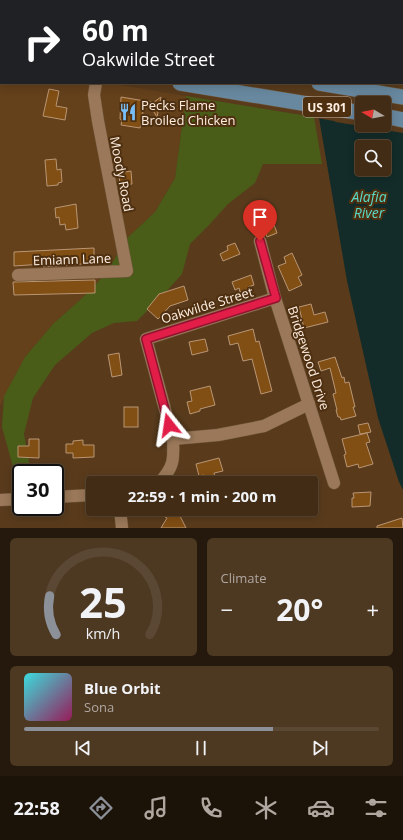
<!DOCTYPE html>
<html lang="en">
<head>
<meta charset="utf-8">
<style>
  body { margin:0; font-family:"Open Sans",sans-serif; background:#4d3822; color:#f1f3f6; height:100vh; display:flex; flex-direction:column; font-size:15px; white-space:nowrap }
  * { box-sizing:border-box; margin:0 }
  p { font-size:13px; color:#afa7a0 }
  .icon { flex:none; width:22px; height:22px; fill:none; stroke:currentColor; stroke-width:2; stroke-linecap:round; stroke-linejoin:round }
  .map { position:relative; height:528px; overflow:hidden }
  .panel { display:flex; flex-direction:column; gap:10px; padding:10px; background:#25180c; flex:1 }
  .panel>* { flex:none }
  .banner { position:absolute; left:0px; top:0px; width:403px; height:84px; box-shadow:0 2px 10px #0003,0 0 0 1px #5b4834; background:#202124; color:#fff; overflow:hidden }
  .needle { width:26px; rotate:280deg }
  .buttons { position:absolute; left:355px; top:96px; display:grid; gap:8px }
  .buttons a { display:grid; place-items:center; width:36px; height:36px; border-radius:4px; background:#432c15; box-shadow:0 2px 10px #0003,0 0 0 1px #5b4834; font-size:20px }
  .speed { position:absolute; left:12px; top:464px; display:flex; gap:8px; font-size:20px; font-weight:700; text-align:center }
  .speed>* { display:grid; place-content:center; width:52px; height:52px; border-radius:50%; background:#432c15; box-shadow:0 2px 10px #0003,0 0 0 1px #5b4834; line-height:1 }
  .speed .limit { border:2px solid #111; border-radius:6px; background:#fff; color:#111 }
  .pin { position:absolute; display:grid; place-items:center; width:34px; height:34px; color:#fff; margin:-41px -17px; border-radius:50% 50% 50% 0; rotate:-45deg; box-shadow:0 0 4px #0007 }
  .pin .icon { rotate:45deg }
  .me { position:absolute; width:44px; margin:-22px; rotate:345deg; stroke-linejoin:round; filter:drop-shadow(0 0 3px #0008) }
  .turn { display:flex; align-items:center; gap:14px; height:84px; padding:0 16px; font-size:18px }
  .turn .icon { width:52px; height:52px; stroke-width:2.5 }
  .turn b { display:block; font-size:28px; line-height:34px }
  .big { font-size:30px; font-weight:700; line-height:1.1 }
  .panel .tile { flex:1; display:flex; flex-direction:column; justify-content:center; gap:6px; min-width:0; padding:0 14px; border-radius:6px; background:#4d3822 }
  .panel .dial { align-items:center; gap:0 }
  .dial svg { height:104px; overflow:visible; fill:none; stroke:#5b4834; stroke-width:7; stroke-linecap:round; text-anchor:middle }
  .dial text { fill:#f1f3f6; stroke:none }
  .song { display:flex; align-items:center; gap:12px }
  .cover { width:48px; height:48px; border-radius:6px; background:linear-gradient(135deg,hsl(180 70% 55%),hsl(330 70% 35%)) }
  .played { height:4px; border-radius:2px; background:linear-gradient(90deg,#8c9099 70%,#5b4834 70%) }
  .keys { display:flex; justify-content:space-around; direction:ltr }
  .heat { display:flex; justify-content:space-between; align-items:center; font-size:22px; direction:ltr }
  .panel .tiles { flex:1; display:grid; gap:10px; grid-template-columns:1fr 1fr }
  .tile:last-child { grid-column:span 2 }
  .trip { position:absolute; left:86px; top:476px; width:232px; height:40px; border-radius:4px; background:#432c15; box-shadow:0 2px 10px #0003,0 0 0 1px #5b4834; font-weight:700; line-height:40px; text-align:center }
  .tab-bar { display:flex; height:64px; justify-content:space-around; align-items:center; background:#1b1208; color:#afa7a0 }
  .tab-bar .icon { width:28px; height:28px }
  .tab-bar .selected { color:#8c9099 }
  .tab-bar b { font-size:18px; color:#f1f3f6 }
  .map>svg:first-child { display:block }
  .built { fill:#64401b }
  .green { fill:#495c18 }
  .water { fill:#132c29; fill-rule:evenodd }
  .pier { fill:#593b1c; fill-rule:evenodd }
  .building { fill:#814e13; stroke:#b99675 }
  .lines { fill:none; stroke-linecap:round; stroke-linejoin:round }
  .minor-casing { stroke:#6f563b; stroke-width:13 }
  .major-casing { stroke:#6f563b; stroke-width:16 }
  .minor { stroke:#9a7859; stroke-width:12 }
  .major { stroke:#68889f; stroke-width:15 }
  .route-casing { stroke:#92132f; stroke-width:10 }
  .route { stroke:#e11d48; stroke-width:7 }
  .labels { text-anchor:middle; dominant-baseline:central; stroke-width:4; stroke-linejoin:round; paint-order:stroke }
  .shield { fill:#4e3011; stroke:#c9b5a3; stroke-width:1 }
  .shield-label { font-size:12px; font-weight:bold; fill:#feeee1 }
  .poi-label { font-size:13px; fill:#feeee1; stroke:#4e3011; text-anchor:start }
  .street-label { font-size:13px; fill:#feeee1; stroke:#4e3011 }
  .water-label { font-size:14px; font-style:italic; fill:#59dac9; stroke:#4e3011 }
</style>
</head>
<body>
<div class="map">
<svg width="403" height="528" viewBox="0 0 403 528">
  <rect width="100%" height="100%" fill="#593b1c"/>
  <g class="built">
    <polygon points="0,65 1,83 91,83 118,253 108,270 91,290 53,324 25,357 0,406"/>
    <polygon points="102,83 109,83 186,96 175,178 155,212 126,239 103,120 99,95"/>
  </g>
  <polygon class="green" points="186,96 314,117 322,164 263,164 255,183 228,204 210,224 190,244 182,274 164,294 137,321 114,323 92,333 55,365 33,398 24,434 31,473 21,473 21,494 18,494 18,485 2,427 4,396 25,357 53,324 91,290 108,270 118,253 123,276 133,275 126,239 155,212 175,178"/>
  <path class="water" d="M298,0H403V490L399,482L378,418L347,281L313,83H402V1ZM362,103H384V125H362ZM362,147H384V169H362Z"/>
  <path class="pier" d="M311,83H395L403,84V133L336,122L334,121L317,118ZM362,103H384V125H362Z"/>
  <g class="building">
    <polygon points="49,89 59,91 56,106 67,108 65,120 43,116"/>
    <polygon points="121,97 145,101 140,128 121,125 122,120 120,119"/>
    <polygon points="161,97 157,117 147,101 154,102"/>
    <polygon points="56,159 57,170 61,169 62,182 58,183 58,185 47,186 45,160"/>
    <polygon points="131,171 132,184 120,186 119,173"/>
    <polygon points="76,204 78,228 66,230 65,224 60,225 59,217 56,218 55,208"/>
    <polygon points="273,222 277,233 267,237 263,225"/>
    <polygon points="235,243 240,254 223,261 220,254 228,250 227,246"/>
    <polygon points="94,248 94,263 43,267 43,264 14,266 14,252"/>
    <polygon points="292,253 302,275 298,277 302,285 289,291 278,266 286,263 284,257"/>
    <polygon points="251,275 254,285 248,287 249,289 240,292 239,288 235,290 232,282"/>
    <polygon points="95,280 95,293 14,295 13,282"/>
    <polygon points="184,286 188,300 170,306 158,319 147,309 159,294"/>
    <polygon points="311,304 314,315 325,312 328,322 304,328 299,307"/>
    <polygon points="253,329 256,342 259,341 272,391 261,394 252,359 243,361 238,343 230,345 228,336"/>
    <polygon points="205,339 208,351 192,355 189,342"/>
    <polygon points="119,353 122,375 112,377 108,355"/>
    <polygon points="335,357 342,378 344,377 345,383 349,382 355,407 353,407 356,416 341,420 340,417 338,417 336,410 337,410 333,394 336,393 330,368 321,371 318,362"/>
    <polygon points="210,386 215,405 200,409 200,411 190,414 187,402 192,401 190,391"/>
    <rect x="124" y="407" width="14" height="20"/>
    <polygon points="368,423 371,432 360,434 358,425"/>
    <polygon points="367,433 370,442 366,443 373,464 359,468 358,464 347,467 344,455 346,454 342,439"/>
    <polygon points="29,439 39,439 39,458 18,457 18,446 29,446"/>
    <polygon points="83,440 83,445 94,445 94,457 73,458 73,453 66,453 66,444 73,444 73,441"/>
    <polygon points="219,458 223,471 214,473 216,481 206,483 204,475 199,476 196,464"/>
    <polygon points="371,492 370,506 352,507 352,498 354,498 353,493"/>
    <polygon points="170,510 180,516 186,528 161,528 167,518 165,517"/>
    <polygon points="402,518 403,528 377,528 377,526"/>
  </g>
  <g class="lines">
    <g class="minor-casing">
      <g id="minor">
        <polyline points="260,241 275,298 334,483"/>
        <polyline points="18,275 127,271 98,121 94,95 96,83"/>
        <polyline points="173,439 218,435 264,426 309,404"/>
        <path d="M159,483C174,467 174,460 173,439L146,339L275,298"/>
        <polyline points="55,497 93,495"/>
        <polyline points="0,500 21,499"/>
        <polyline points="120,509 122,528"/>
      </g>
    </g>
    <g class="major-casing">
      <g id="major">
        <polyline points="0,34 1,34"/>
        <polyline points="0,55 1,55"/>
        <polyline points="180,83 362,113"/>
        <polyline points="319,83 403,97"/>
        <polyline points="384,116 403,120"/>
      </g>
    </g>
    <use href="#minor" class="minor"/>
    <use href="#major" class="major"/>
  </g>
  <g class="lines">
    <g class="route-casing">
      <polyline id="route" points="169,425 146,339 276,298 260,241"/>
    </g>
    <use href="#route" class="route"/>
  </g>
  <defs>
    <g id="restaurant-bare" transform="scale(1.38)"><path d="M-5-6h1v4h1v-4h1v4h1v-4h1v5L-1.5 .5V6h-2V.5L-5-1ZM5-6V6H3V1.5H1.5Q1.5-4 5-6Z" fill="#78bff7" stroke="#4e3011" stroke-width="2.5" paint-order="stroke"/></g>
  </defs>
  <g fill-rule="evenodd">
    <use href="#restaurant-bare" x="128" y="112"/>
  </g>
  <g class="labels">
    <rect class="shield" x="303" y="97" width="48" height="20" rx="3"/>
    <g class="shield-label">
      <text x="327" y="107">US 301</text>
    </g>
    <g class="poi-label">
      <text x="141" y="105">Pecks Flame<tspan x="141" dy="15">Broiled Chicken</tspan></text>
    </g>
    <g class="street-label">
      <text transform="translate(122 174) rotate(79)">Moody Road</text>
      <text transform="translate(72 259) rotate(-2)">Emiann Lane</text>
      <text transform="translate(207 305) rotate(-17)">Oakwilde Street</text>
      <text transform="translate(309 358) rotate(72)">Bridgewood Drive</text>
    </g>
    <g class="water-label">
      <text x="369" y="196">Alafia<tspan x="369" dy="16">River</tspan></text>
    </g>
  </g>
</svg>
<div class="buttons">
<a><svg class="needle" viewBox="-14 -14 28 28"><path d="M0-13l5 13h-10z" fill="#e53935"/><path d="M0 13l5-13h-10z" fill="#afa7a0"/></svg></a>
<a><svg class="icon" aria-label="search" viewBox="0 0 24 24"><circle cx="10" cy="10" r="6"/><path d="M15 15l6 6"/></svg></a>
</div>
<div class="speed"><div class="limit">30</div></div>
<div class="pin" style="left:260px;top:241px;background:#d93025"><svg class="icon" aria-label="arrive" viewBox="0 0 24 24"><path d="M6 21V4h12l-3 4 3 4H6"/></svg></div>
<svg class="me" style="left:169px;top:425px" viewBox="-20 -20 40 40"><path d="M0-17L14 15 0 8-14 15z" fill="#e11d48" stroke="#fff" stroke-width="4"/></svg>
<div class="trip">22:59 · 1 min · 200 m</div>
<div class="banner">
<div class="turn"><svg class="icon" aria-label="right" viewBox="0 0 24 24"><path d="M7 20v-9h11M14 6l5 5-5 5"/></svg><div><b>60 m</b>Oakwilde Street</div></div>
</div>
</div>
<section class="panel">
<div class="tiles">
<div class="tile dial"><svg viewBox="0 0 100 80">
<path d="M14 69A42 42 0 1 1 86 69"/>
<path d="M14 69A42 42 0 0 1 9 39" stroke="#8c9099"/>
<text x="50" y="56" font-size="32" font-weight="700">25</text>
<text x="50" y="72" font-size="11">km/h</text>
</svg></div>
<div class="tile"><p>Climate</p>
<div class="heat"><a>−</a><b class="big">20°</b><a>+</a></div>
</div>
<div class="tile">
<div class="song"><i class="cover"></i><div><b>Blue Orbit</b><p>Sona</p></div></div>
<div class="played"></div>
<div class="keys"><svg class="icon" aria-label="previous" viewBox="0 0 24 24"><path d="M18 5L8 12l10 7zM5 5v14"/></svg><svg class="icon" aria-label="pause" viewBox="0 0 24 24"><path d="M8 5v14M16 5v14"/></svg><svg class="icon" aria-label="next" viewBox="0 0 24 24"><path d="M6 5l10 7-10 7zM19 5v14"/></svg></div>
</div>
</div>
</section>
<nav class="tab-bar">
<b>22:58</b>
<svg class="icon selected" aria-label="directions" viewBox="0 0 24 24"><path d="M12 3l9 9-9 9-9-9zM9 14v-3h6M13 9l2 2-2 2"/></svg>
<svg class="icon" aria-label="music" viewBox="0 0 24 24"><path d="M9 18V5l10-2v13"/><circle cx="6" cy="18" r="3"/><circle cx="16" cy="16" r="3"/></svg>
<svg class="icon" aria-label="phone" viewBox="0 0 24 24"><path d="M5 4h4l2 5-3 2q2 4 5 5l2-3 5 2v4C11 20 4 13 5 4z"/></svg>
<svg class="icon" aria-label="climate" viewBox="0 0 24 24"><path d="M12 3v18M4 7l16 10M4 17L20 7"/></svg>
<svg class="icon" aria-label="car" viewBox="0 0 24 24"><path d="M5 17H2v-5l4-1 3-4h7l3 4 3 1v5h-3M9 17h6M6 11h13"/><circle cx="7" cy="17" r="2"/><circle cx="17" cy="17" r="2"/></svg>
<svg class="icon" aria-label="filters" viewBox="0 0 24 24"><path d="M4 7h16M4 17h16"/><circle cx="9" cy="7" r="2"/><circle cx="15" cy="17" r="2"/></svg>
</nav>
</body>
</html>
